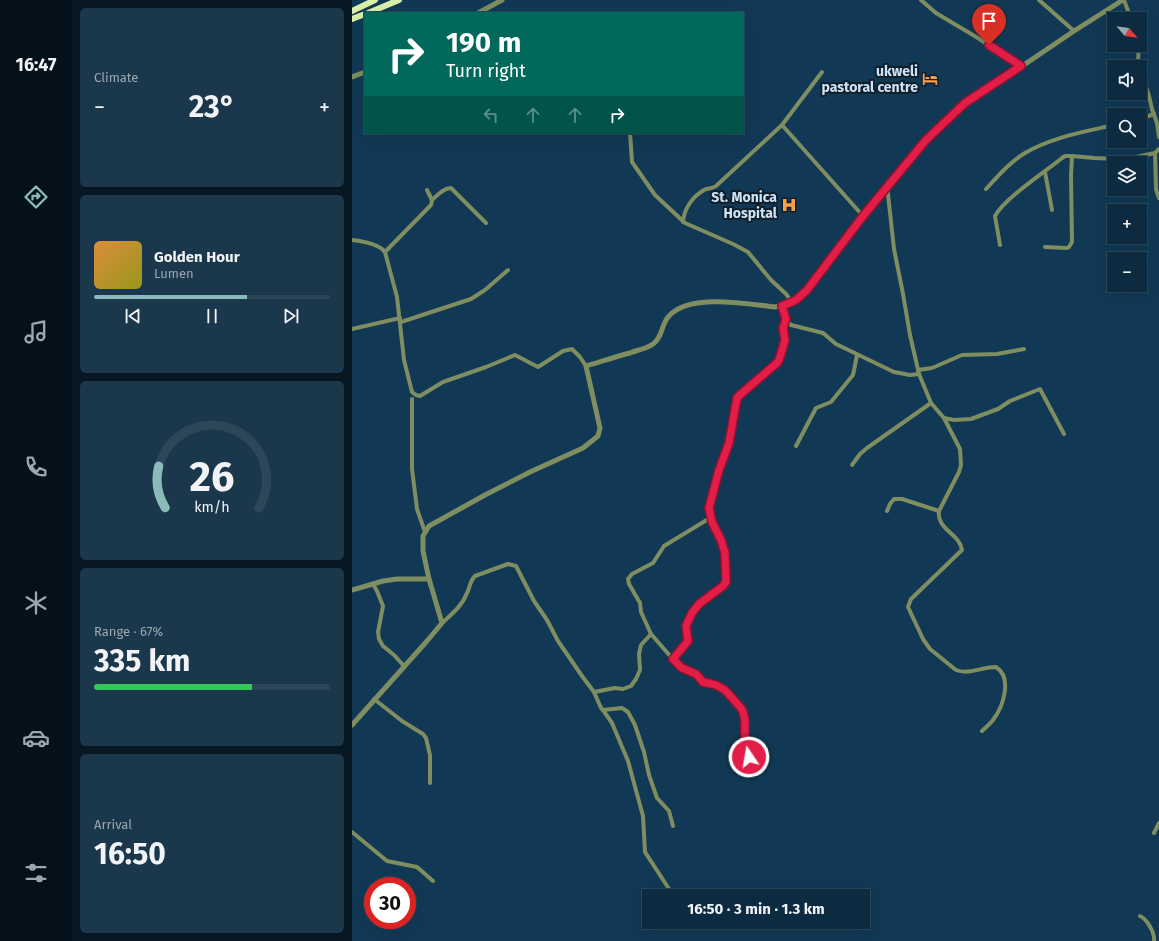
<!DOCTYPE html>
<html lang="en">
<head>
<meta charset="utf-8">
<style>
  body { margin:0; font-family:"Fira Sans",sans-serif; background:#1b374b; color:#f1f3f6; height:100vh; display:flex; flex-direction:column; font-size:15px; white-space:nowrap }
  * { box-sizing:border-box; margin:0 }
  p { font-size:13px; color:#9aa7b1 }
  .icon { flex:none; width:22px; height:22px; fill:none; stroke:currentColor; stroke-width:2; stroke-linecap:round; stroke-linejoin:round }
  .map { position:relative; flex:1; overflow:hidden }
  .drawer { display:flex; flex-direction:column; gap:8px; padding:8px; background:#071823; width:280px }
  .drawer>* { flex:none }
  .top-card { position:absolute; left:12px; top:12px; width:380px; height:122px; border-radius:0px; box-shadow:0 4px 16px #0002,0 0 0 1px #2d4759; background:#00695c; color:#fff; overflow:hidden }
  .needle { width:26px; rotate:118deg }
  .controls { position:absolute; left:755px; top:12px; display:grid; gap:8px }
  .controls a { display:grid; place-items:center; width:40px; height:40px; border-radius:0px; background:#0d2b40; box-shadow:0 4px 16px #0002,0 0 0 1px #2d4759; font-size:20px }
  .speed { position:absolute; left:12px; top:877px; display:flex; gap:8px; font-size:20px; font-weight:700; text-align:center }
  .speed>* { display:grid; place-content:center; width:52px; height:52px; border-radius:50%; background:#0d2b40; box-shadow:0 4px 16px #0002,0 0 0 1px #2d4759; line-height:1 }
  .speed .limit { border:6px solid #d22; background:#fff; color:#111 }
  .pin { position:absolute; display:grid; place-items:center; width:34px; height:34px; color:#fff; margin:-41px -17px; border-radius:50% 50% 50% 0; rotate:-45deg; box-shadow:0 0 4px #0007 }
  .pin .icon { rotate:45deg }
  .me { position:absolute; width:44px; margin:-22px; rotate:348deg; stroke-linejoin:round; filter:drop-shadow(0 0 3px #0008) }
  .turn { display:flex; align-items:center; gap:14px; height:84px; padding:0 16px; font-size:18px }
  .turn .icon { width:52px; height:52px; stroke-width:2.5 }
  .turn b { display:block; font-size:28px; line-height:34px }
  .lanes { display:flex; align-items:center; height:38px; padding:0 16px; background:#0003; justify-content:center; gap:20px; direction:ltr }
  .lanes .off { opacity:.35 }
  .big { font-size:30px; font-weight:700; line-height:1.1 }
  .drawer .tile { flex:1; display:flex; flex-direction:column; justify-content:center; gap:6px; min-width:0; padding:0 14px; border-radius:6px; background:#1b374b }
  .drawer .dial { align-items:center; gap:0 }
  .dial svg { height:104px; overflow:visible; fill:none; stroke:#2d4759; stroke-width:7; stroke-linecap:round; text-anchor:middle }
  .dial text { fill:#f1f3f6; stroke:none }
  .song { display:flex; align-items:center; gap:12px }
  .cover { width:48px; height:48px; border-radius:6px; background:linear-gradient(135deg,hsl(30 70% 55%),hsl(60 70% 35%)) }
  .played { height:4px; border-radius:2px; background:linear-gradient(90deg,#8bbbb9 65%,#2d4759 65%) }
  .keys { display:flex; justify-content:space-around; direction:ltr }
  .heat { display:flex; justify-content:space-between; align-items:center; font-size:22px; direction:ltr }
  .charge { height:6px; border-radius:3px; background:linear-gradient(90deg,#34c759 67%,#2d4759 0) }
  .trip { position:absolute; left:290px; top:889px; width:228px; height:40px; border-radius:0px; background:#0d2b40; box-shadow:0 4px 16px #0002,0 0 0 1px #2d4759; font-weight:700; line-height:40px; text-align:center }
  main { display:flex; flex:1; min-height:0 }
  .tabs { display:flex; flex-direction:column; width:72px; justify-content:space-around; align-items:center; background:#05111a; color:#9aa7b1 }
  .tabs .icon { width:28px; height:28px }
  .tabs .active { color:#8bbbb9 }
  .tabs b { font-size:18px; color:#f1f3f6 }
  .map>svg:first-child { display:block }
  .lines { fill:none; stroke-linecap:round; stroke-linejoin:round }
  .minor { stroke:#7f8d60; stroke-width:4 }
  .tertiary { stroke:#7f8d60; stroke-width:5 }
  .trunk { stroke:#daf0ab; stroke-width:6 }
  .route-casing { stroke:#92132f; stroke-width:10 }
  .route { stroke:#e11d48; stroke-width:7 }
  .labels { text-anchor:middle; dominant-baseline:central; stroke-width:4; stroke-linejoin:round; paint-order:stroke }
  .poi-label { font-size:14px; font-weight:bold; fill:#cde2f4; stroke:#0f1f2c; text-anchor:end }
</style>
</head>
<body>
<main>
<nav class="tabs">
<b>16:47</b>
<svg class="icon active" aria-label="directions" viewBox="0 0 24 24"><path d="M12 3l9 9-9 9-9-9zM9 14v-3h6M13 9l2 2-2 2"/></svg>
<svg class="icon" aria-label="music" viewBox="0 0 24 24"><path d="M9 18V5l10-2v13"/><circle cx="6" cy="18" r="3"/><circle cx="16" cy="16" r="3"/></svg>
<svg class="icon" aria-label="phone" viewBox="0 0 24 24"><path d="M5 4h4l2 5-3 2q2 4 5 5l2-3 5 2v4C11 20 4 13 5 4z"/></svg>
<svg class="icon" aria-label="climate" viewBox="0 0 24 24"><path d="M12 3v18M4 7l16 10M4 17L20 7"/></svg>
<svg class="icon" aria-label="car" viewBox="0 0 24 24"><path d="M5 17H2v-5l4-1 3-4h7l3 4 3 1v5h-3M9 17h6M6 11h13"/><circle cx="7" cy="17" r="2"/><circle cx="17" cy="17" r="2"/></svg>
<svg class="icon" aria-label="filters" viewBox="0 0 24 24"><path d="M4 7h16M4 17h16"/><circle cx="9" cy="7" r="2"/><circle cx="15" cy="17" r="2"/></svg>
</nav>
<section class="drawer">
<div class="tile"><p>Climate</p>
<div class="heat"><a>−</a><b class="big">23°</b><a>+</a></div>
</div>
<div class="tile">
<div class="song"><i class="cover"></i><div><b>Golden Hour</b><p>Lumen</p></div></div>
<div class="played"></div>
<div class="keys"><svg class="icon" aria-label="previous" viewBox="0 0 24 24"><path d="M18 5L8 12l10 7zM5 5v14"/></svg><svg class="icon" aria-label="pause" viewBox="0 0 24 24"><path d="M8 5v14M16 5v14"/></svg><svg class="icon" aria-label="next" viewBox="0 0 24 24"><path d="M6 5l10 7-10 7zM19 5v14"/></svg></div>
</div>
<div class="tile dial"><svg viewBox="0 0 100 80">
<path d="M14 69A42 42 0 1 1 86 69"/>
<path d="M14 69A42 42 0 0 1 9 37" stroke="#8bbbb9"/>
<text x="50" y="56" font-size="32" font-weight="700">26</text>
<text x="50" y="72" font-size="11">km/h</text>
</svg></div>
<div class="tile"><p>Range · 67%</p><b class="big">335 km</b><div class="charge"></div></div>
<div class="tile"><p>Arrival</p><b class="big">16:50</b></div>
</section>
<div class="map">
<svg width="807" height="941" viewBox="0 0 807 941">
  <rect width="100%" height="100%" fill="#113955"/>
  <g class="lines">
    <g class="minor">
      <polyline points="569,0 584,13 626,38 669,66"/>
      <polyline points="687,0 722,31"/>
      <polyline points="772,0 779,19"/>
      <polyline points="787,67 786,61 787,45"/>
      <polyline points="788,69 797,96 800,109 805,123 807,137"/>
      <polyline points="788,119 802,114"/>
      <polyline points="430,125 511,216"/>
      <polyline points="278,133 280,162 303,195 333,223 381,244 396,252 419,280 434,294 440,302"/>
      <polyline points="803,153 804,189 807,198"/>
      <polyline points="693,172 700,210"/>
      <path d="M535,185L542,249L551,294L558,335L567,374L579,403L592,418L608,449L609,465L607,472L587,511C584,529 608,534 610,550L559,599L556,607L571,639L578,649L604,670C617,675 630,667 644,667C661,678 651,707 641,720C638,724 633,728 630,731"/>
      <path d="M634,189C646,176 658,162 673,153C700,137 732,132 762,125"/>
      <path d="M80,200C85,196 91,188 99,188L134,223"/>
      <path d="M331,222C332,209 340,197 352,190C356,188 360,189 364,186L430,125L470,72"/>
      <path d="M0,240C9,241 27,244 33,252L45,297L52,360L60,392L64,395L68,396L91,382L134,367L163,355L186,367L211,351L220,349L228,357L234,366"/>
      <path d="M648,245L643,216C653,198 693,172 710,158L713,156H720"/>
      <polyline points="693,247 715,248 717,247 720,242 719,176 720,156 742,158 765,159 779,158 803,153 807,149"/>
      <polyline points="33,252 79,205 80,200 75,190"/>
      <polyline points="430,306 433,319 439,325 471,333 484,344 542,372 558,375 567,374"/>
      <polyline points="49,322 119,299 133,290 156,270"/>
      <polyline points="0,329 48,318"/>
      <polyline points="566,370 580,368 610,355 645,354 672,349"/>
      <polyline points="60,399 60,469 65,509 73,532"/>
      <polyline points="592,418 602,420 619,419 646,409 658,401 688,389 712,434"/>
      <polyline points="444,446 464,408 479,402 501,375 505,355"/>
      <polyline points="500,465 508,454 515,448 579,403"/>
      <polyline points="535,511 538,504 542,499 550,499 587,511"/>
      <polyline points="358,518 312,546 301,563 280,574 276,579 277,584 288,603 289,612 299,634 326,665 344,674 351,682 361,684 373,690 391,712 393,725 393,741 398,762 398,775"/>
      <polyline points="21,584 25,591 31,606 26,632 27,639 31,646 42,655 52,666"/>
      <path d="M90,623C100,614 110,606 115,593C118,587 118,581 123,576L156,564L164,566L182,601L195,620L206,641L230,676L242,692L249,708L251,710L270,708L276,712L283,725L292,752L297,775L305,798L317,811L321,826"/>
      <path d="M321,659L336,641L334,626L340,613L347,604L371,587L374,582L373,553L369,540L360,522L357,508L367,470L377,443L385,398L390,393L426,362C429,356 434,346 433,339C432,331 431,327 433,319"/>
      <polyline points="242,692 263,688 271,689 279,686 284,679 288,670 287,654 289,645 299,634"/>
      <polyline points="22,699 50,721 71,734 74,738 78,755 78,783"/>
      <polyline points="251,710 260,723 276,761 291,816 293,852 319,892"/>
      <polyline points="0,832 35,861 65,867 81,881"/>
      <polyline points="802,833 807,823"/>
      <path d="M788,916C795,919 803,933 802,941"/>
    </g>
    <g class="tertiary">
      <polyline points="126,13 150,0"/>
      <polyline points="0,77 13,72"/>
      <polyline points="0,590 31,581 45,579 77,579"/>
      <path d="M0,725L75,641L90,623L77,579L71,551V536L77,526L133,495L178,472L231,448L246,436L248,428L234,366C248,362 263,357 278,353C285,350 294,349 301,344C311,337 309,324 317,316C338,293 395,304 423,307C436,305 446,299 455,290L535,185L574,140L602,113L624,95L657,75L722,31L771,0"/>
    </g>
    <g class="trunk">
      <polyline points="0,11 23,0"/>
      <polyline points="16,13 47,0"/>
      <polyline points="0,19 13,14"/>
    </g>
  </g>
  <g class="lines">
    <g class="route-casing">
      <polyline id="route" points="397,757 393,741 393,720 391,712 389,708 373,690 364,685 351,682 344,674 330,668 321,659 336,641 334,626 340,613 347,604 371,586 374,582 373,553 369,540 360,522 357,508 367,470 377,443 385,398 390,393 426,362 428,357 433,340 431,328 434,319 430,306 444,300 455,290 511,216 574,140 613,103 669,66 637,45"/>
    </g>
    <use href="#route" class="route"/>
  </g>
  <defs>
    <g id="hotel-bare" transform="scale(1.2)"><path d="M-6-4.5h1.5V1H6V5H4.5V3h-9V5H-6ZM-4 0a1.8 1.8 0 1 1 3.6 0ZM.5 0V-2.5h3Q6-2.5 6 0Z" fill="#f8a14a" stroke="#0f1f2c" stroke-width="2.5" paint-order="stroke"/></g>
    <g id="hospital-bare" transform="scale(1.2)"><path d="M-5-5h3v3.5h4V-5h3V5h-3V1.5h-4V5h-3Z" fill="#f8a14a" stroke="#0f1f2c" stroke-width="2.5" paint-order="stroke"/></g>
  </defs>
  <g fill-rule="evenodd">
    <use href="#hotel-bare" x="578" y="79"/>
    <use href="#hospital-bare" x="437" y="205"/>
  </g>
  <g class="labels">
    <g class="poi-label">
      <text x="566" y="71">ukweli<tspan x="566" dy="16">pastoral centre</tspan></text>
      <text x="425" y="197">St. Monica<tspan x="425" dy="16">Hospital</tspan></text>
    </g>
  </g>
</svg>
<div class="controls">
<a><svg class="needle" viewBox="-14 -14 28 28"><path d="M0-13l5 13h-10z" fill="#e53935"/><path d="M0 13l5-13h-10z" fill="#9aa7b1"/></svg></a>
<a><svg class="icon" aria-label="sound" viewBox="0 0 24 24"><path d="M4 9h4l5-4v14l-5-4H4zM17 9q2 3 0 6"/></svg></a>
<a><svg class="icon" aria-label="search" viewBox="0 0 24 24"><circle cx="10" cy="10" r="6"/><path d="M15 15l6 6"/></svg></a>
<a><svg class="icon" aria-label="layers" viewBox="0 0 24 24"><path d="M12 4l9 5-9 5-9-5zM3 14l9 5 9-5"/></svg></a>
<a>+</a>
<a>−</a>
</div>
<div class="speed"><div class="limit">30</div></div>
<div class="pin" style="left:637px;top:45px;background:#d93025"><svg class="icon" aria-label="arrive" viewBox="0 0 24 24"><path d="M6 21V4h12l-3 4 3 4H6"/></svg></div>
<svg class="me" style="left:397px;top:757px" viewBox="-20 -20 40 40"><circle r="17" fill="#e11d48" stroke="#fff" stroke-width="3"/><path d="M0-11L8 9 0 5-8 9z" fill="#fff"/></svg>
<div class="trip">16:50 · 3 min · 1.3 km</div>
<div class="top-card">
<div class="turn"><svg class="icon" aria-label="right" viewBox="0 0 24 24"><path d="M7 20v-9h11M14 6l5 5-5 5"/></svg><div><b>190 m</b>Turn right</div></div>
<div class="lanes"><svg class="icon off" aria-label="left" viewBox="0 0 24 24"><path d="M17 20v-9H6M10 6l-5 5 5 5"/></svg><svg class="icon off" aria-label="ahead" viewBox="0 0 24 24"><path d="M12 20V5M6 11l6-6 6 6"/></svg><svg class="icon off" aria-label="ahead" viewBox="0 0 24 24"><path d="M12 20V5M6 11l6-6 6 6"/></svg><svg class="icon" aria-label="right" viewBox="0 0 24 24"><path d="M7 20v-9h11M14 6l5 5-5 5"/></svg></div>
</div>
</div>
</main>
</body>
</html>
